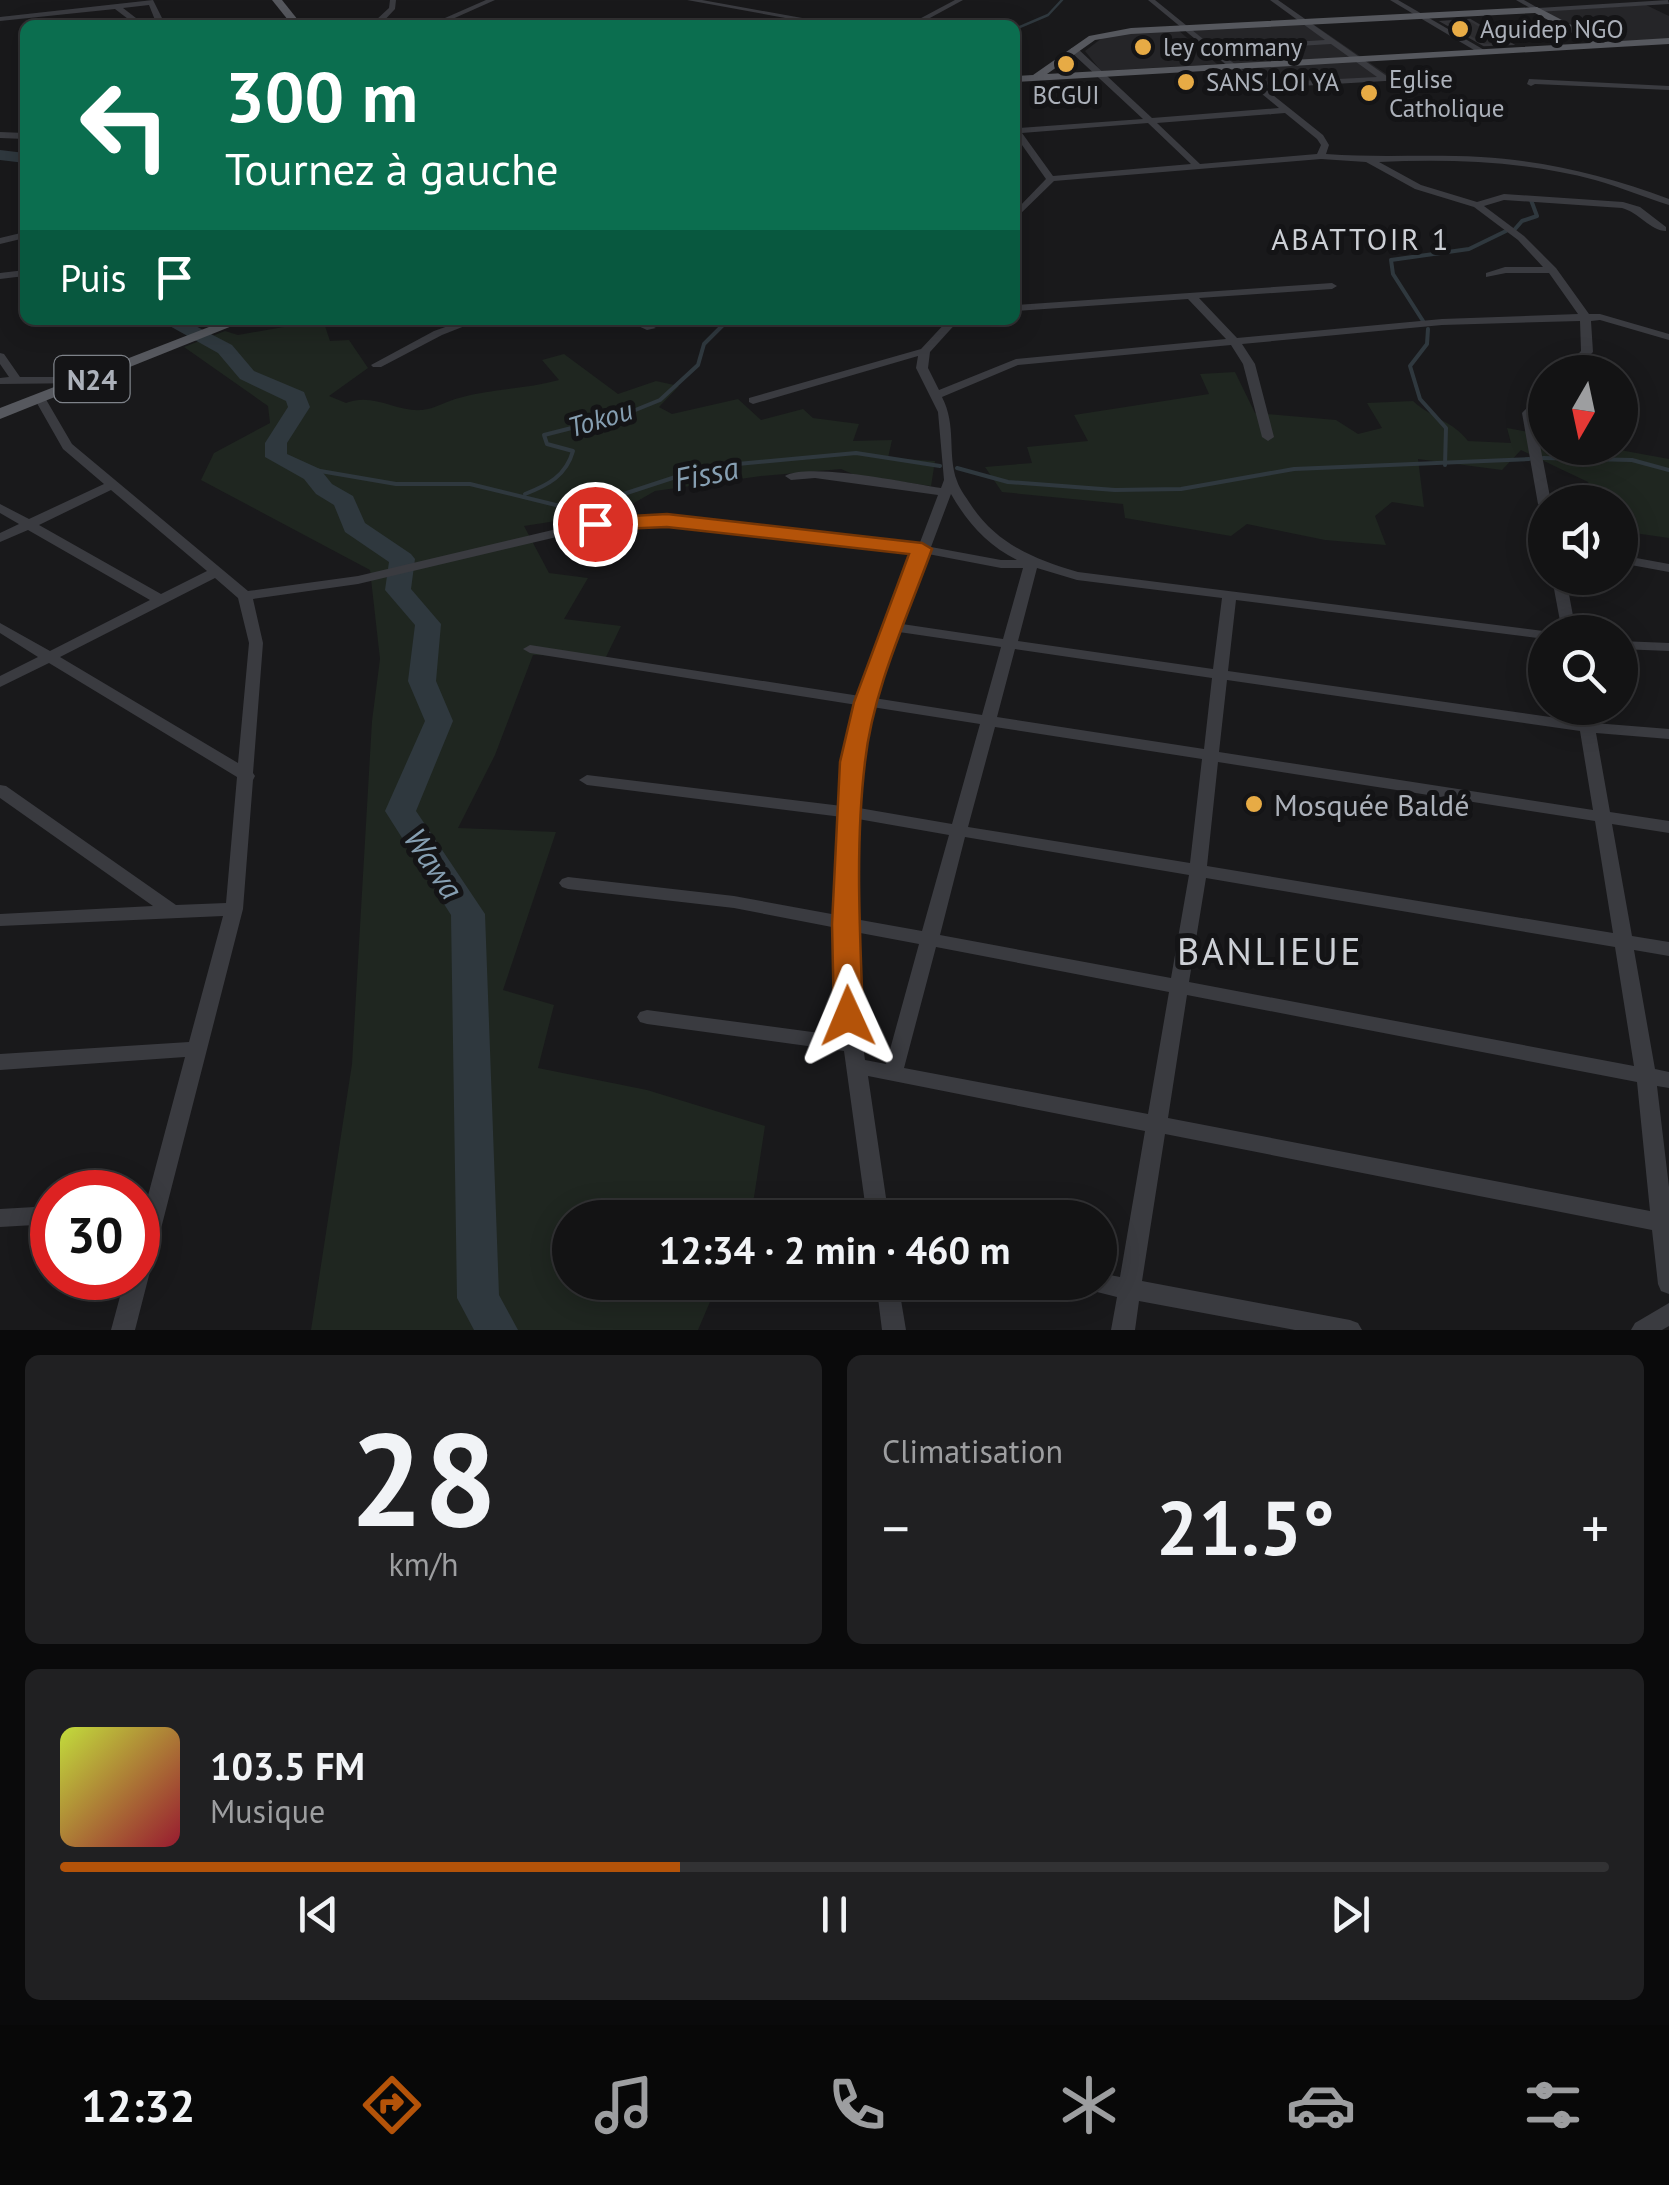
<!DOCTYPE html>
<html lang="fr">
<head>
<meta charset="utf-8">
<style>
  body { margin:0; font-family:"PT Sans",sans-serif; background:#202022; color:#f1f3f6; height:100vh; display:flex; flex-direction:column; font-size:38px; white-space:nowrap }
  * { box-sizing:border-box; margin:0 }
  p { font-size:32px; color:#9d9ea0 }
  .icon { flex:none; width:55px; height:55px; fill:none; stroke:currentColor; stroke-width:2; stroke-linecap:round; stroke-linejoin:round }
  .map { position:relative; height:1330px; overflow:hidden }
  .panel { display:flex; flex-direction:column; gap:25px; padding:25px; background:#0a0a0b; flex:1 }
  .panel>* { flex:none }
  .top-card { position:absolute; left:20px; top:20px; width:1000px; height:305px; border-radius:15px; box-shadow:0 5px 25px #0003,0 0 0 2px #323234; background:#0b6e4f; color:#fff; overflow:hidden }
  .needle { width:65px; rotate:189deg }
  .tools { position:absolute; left:1528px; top:355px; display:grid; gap:20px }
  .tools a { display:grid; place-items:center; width:110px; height:110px; border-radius:50%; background:#131314; box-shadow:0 5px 25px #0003,0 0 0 2px #323234; font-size:50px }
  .speed { position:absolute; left:30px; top:1170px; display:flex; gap:20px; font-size:50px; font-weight:700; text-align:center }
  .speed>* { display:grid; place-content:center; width:130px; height:130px; border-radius:50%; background:#131314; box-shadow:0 5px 25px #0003,0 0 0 2px #323234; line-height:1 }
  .speed .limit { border:15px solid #d22; background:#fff; color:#111 }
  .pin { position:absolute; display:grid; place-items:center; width:85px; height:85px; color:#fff; margin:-42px; border:5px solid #fff; border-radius:50%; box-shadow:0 2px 10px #0007 }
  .me { position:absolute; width:110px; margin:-55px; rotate:359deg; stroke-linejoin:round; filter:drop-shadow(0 0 8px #0008) }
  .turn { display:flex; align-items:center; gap:35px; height:210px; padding:0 40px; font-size:45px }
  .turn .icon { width:130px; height:130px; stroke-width:2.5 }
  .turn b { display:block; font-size:70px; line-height:85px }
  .then { display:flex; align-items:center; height:95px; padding:0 40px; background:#0003; gap:20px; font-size:38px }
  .big { font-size:75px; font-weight:800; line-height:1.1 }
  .panel .tile { flex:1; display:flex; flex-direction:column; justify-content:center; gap:15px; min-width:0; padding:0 35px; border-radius:15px; background:#202022 }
  .panel .dial { align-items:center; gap:0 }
  .dial b { font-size:130px; line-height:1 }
  .song { display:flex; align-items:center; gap:30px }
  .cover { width:120px; height:120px; border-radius:15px; background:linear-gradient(135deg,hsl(70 70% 55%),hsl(350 70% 35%)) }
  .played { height:10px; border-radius:5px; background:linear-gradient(90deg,#b45309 40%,#323234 40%) }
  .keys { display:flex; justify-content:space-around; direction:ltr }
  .heat { display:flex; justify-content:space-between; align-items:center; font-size:55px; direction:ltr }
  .panel .tiles { flex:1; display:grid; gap:25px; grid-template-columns:1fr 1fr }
  .tile:last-child { grid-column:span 2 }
  .trip { position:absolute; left:552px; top:1200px; width:565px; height:100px; border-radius:50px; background:#131314; box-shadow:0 5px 25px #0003,0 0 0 2px #323234; font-weight:800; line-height:100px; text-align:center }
  .tabs { display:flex; height:160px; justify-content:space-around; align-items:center; background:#080808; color:#9d9ea0 }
  .tabs .icon { width:70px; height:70px }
  .tabs .active { color:#b45309 }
  .tabs b { font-size:45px; color:#f1f3f6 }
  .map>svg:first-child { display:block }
  .built { fill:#252528 }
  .green { fill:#1f2620 }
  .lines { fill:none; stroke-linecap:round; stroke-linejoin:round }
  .stream-far1 { stroke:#2f383e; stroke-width:2.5 }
  .stream { stroke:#2f383e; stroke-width:4 }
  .river { fill:#2f383e; fill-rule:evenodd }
  .building { fill:#2c2c2f; stroke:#333337; stroke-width:2.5 }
  .minor { fill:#3a3b40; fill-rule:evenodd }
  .major { fill:#56585e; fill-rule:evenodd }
  .route { fill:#b45309; stroke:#753606; stroke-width:2.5 }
  .poi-dot { fill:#e7ab45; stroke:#141416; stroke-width:4 }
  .labels { text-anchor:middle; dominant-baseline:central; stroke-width:10; stroke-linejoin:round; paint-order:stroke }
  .far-poi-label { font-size:25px; fill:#acb1ba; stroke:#141416; text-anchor:start }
  .shield { fill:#141416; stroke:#7e8289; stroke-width:2.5 }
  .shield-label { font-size:28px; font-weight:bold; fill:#acb1ba }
  .far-water-label { font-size:28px; font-style:italic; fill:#869fb2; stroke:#141416 }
  .far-quarter-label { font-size:30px; letter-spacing:2.5px; fill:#cdd0d6; stroke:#141416 }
  .poi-label { font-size:30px; fill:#acb1ba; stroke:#141416; text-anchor:start }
  .water-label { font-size:32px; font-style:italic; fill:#869fb2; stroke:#141416 }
  .near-neighbourhood-label { font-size:38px; letter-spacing:2.5px; fill:#cdd0d6; stroke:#141416 }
</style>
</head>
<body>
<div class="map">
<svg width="1669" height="1330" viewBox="0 0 1669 1330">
  <rect width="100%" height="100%" fill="#19191b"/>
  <g class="built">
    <polygon points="1646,5 1669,16 1669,39 1604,43 1543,11"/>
    <polygon points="1310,22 1395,80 1252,87 1183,29"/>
    <polygon points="1178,30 1217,64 1101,71 1085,51 1106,35"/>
  </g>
  <g class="green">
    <path d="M323,320L330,341L349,340L368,368L329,396L346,403C374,392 395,412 422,410C434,409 447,401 459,398C491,389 526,389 559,380L542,360L564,354L618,394L656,381L679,386L659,407L672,414L738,399L761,420L803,409L813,418L859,424L853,441L892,440L888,458L935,461L931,486L855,475L841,469L761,476L655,491L620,511L524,526L549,573L588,578L564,619L621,626L606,657L533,655L495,755L458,828L556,832L503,990L554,1005L538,1068L647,1090L765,1126L754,1197L745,1217L570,1218V1282L718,1283L698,1330H311L352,1064L372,721L380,659L370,570L201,480L214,453L270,423L268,406L184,347L225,331L238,335Z"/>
    <path d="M1235,372L1255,413L1336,420L1358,434L1382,428L1367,403L1413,401C1431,418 1453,421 1468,441L1511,443L1507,428L1545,435V448H1609L1669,459V538L1620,531V502H1597L1588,482L1521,450L1502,470L1418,459L1424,507L1392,502L1375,516L1386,545L1325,540L1247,524L1231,536L1125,518L1123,504L1002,492L985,467L1032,463L1027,447L1088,441L1074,415L1209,394L1200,374Z"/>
  </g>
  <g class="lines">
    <polyline class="stream-far1" points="1015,29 1048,15 1062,0"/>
    <g class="stream">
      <polyline points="1515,229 1522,221 1537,216 1531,200"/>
      <polyline points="1423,321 1393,274 1391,260 1469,249 1506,231"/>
      <polyline points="1428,329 1427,344 1410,366 1420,399 1446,428 1445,465"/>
      <polyline points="1543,458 1632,460 1669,470"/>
      <polyline points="297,467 396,484 470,484 560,506 584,507 706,467 856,453 940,466"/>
      <polyline points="957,468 1008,482 1115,490 1181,489 1294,469 1529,459"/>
      <path d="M525,494C548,485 566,476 573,451L547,444L544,435L623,415L660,400L698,365L704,344L728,320"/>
    </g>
    <g class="river">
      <polygon points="0,150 25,153 25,163 0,160"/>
      <polygon points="159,320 184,320 232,345 254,371 304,392 310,407 287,443 287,454 320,469 332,484 353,496 365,523 411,554 415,559 411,589 441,624 436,681 453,721 416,811 485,914 499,1295 518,1330 474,1330 457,1298 451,915 385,811 425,721 408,681 415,625 385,590 389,562 345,532 334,505 316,494 304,479 265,457 265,443 288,407 286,401 240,379 218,353"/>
    </g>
  </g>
  <polygon class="building" points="1470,20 1511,44 1484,45 1443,22"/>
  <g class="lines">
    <g class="minor">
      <polygon points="153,0 162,18 236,25 159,22 155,20 149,5 123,8 145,25 136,25 115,9 0,21 0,17"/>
      <polygon points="390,0 396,0 395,9 380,25 353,25 375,21 389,8"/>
      <polygon points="486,0 495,0 439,25 429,25"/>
      <polygon points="687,0 702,0 841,25 824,25"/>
      <polygon points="955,0 963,0 917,25 908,25"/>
      <path d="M1148,0H1155L1213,47L1325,40L1270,0H1278L1388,77V81H1385L1264,88L1323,135L1329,145L1326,154C1378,158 1429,154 1481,157C1546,161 1608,176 1669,199V205C1644,197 1620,187 1595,180C1525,161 1451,159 1379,162L1421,185L1477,202L1504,194L1623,202L1640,207L1666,227V231C1651,231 1638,212 1622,208L1504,200L1484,206L1524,236L1556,268L1589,314H1600L1669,334V340L1600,320L1591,321L1593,352L1573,372H1561L1581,351L1580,321L1442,325L1242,344L1255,364L1274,437L1268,441L1262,437L1243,364L1231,345L1018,365L942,397C957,426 947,454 957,481C960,490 968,500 973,508C999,545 1036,560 1078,572L1551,632H1545V639L1236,600L1228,671L1578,721L1577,708H1591L1594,723L1669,729V739L1596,733L1610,812L1669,821V833L1612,824L1632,936L1669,942V956L1634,950L1655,1069L1669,1072V1088L1657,1086L1669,1187V1294L1661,1291L1658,1284L1652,1230L1165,1134L1142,1281L1350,1320L1358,1323L1362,1330H1295L1139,1301L1135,1330H1111L1117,1297L1085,1289L1082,1282H1100V1273L1120,1277L1145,1131L868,1076L889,1218H867L844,1051L647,1024L640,1022L637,1017L640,1012L647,1010L842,1036L837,928L734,908L568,889L562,887L559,883L562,879L568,877L734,896L837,915L842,817L587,785L579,780L587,775L842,806L844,762L857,705L530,653L523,649L530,645L860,696L915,552L645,524L595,528L358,584L253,599L263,643L253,773L255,776L253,780L243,909L135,1330H111L125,1278H138V1233L185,1057L0,1070V1054L189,1042L223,916L0,926V914L153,906L0,798V785L6,786L176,905L226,903L237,777L49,663L0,687V676L38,657L0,633V623L50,651L150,600L28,530L0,542V533L19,524L0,513V504L29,519L104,484L63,449L34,398L36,396H44L72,444L248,591L358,576L595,520L645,516L919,545L938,495L815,478L791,480L785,476C809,462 908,483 941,488L944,480L938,412L916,368L918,356L753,404L749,402V398L921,349L948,320H959L930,352L928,368L939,390L1016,359L1226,339L1188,299L1015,311V305L1332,283L1337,286L1332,289L1199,298L1237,338L1442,319L1578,314L1549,273H1506L1486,277V273L1505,267H1543L1518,240L1474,207L1415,189L1366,162L1321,159L1054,181L1015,219V211L1046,179L1015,135V126L1019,128L1143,119L1071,52V48H1077L1152,118L1279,108ZM1331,44L1377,77L1259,83L1218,51ZM1285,113L1317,139L1321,145L1317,154L1200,164L1157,123ZM1148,123L1191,164L1053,176L1022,133ZM111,490L207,571L161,594L39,525ZM951,494C967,522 987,545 1017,560H1001L931,547ZM928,554L1001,568H1023L1003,639L902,624ZM1037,568L1077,580L1222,598L1213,669L1018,641ZM215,578L238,598L249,643L238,763L60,657ZM899,632L1001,647L982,715L874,698ZM1015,649L1212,678L1204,749L997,717ZM1227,680L1580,731L1593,810L1219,752ZM872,707L980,724L952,824L859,808L860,762ZM995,727L1202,759L1190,863L968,827ZM1218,762L1595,821L1613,933L1207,866ZM858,819L949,835L922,931L855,919ZM965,837L1189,875L1171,978L940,935ZM1206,878L1615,947L1634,1066L1189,982ZM855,932L919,944L886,1064L865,1060L859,1017ZM936,947L1169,992L1148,1114L904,1068ZM1187,995L1637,1082L1650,1211L1168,1118Z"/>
      <polygon points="1390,0 1398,0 1486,51 1479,53"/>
      <polygon points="1516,0 1524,0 1538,8 1668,0 1669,4 1537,12"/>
      <polygon points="50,20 86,23 90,25 47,24"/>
      <polygon points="1529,79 1669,86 1669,90 1535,84 1531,86 1527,84"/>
      <polygon points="0,132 25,133 25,139 0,138"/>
      <polygon points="25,232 25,238 0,244 0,238"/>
      <polygon points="25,270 25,276 0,279 0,273"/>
      <polygon points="465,320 480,320 442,335 381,367 373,367 371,365 434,331"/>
      <polygon points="625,320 640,320 656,328 647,330"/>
      <polygon points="0,353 4,354 20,377 89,377 95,380 89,383 0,384 0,378 9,377 0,364"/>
      <polygon points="1545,391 1545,402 1534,414 1551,502 1545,502 1545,508 1538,504 1522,413 1541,393"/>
      <polygon points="1620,555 1669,564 1669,572 1620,563"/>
      <polygon points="1552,578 1566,578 1576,632 1562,632"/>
      <polygon points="1620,641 1669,643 1669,651 1620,649"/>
      <polygon points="52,1206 52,1224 0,1227 0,1209"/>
      <polygon points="876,1282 898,1282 906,1330 882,1330"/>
      <polygon points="1669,1303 1669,1326 1662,1330 1631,1330 1635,1323"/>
    </g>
    <g class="major">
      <polygon points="272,0 282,0 302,25 292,25"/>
      <path d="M1537,7L1604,42L1669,38V44L1015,82V76L1033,75L1089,36L1131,28ZM1535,13L1591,43L1047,74L1095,40L1131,34Z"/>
      <polygon points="227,320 247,320 0,419 0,408"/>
    </g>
  </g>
  <path class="route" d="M667,514L922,543L932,549C907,618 873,689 865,762C855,845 860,933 863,1016L859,1024L848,1028L838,1024L834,1016L832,924L840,762L854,702L909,554L667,527L595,530L585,524L595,518Z"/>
  <g class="poi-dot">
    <circle cx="1460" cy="29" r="10"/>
    <circle cx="1143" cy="47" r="10"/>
    <circle cx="1066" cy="64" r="10"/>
    <circle cx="1186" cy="82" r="10"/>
    <circle cx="1369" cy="93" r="10"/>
    <circle cx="1254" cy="804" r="10"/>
  </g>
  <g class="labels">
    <g class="far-poi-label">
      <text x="1480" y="29">Aguidep NGO</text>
      <text x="1163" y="47">ley commany</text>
      <text x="1389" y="79">Eglise<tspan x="1389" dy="29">Catholique</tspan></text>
      <text x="1206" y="82">SANS LOI YA</text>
      <text x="1066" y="95" text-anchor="middle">BCGUI</text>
    </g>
    <rect class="shield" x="54.5" y="356" width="75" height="46" rx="8"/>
    <g class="shield-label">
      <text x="92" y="379">N24</text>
    </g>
    <g class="far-water-label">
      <text transform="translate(600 418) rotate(-17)">Tokou</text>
    </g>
    <g class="far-quarter-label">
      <text x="1361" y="238">ABATTOIR 1</text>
    </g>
    <g class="poi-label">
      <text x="1274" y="804">Mosquée Baldé</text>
    </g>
    <g class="water-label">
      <text transform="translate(706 473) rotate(-12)">Fissa</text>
      <text transform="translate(434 863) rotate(56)">Wawa</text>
    </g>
    <g class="near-neighbourhood-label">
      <text x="1270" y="950">BANLIEUE</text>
    </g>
  </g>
</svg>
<div class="tools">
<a><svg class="needle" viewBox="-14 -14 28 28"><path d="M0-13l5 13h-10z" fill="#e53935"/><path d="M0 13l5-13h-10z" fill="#9d9ea0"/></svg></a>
<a><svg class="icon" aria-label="sound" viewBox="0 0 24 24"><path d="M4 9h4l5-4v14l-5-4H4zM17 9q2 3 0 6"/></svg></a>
<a><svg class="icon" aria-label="search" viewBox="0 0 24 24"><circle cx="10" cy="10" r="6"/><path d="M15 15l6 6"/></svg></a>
</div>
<div class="speed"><div class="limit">30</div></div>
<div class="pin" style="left:595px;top:524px;background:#d93025"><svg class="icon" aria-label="arrive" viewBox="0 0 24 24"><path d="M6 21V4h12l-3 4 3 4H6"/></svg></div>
<svg class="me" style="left:848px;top:1016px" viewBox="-20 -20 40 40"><path d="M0-17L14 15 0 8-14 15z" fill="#b45309" stroke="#fff" stroke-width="4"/></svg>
<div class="trip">12:34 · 2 min · 460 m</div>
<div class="top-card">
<div class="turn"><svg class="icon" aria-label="left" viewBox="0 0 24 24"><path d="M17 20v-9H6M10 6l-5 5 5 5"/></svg><div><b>300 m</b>Tournez à gauche</div></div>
<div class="then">Puis<svg class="icon" aria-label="arrive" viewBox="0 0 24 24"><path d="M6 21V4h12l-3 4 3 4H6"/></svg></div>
</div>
</div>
<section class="panel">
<div class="tiles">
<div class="tile dial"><b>28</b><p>km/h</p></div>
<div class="tile"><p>Climatisation</p>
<div class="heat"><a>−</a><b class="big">21.5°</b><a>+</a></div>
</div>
<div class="tile">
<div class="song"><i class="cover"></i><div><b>103.5 FM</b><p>Musique</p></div></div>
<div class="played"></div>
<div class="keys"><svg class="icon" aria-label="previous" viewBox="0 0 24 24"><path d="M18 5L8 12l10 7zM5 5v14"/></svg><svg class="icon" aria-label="pause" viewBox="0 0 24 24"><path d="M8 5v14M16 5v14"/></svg><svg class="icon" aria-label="next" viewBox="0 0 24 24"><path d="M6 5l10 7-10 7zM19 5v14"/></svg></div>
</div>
</div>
</section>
<nav class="tabs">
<b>12:32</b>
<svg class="icon active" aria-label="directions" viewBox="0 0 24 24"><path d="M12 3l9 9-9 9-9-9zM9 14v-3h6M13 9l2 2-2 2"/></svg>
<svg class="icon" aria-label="music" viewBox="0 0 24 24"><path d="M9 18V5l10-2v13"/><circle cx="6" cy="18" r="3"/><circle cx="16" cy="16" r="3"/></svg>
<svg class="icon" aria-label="phone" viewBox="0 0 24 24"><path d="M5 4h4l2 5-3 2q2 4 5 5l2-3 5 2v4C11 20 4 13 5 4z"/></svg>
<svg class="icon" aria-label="climate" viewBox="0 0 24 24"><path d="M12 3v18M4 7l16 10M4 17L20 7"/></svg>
<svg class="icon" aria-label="car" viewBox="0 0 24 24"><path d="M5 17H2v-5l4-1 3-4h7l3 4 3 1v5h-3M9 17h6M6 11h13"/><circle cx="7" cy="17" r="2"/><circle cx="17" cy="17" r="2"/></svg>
<svg class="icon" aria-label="filters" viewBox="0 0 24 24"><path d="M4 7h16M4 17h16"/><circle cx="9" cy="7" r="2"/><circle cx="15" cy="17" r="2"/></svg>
</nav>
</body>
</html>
